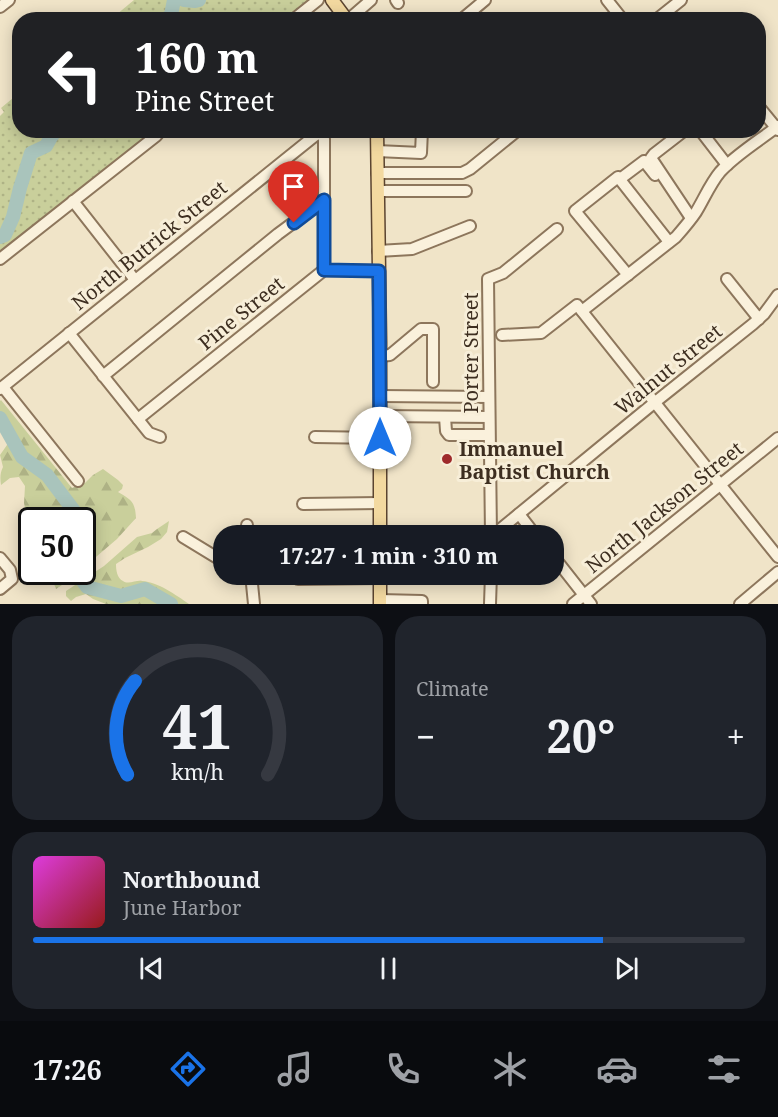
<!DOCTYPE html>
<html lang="en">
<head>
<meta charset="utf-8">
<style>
  body { margin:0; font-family:"Noto Serif",serif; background:#20242c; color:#f1f3f6; height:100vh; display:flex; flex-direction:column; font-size:22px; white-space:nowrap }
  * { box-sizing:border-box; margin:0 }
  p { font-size:20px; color:#9ea1a6 }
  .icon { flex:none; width:33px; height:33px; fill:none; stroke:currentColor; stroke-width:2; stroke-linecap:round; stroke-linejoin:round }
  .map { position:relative; height:604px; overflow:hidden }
  .details { display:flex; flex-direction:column; gap:12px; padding:12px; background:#0d0f14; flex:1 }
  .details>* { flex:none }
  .top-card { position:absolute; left:12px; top:12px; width:754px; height:126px; border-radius:24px; box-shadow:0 3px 15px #0003; background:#202124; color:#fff; overflow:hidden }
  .speed { position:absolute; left:18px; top:507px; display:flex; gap:12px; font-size:30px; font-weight:700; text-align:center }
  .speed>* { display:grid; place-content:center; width:78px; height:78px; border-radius:50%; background:#171b24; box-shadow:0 3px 15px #0003; line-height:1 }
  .speed .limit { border:3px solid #111; border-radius:9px; background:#fff; color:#111 }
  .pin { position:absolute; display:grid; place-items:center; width:51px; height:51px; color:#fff; margin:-62px -26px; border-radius:50% 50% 50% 0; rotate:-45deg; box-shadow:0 0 6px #0007 }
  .pin .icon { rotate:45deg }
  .me { position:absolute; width:66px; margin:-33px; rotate:0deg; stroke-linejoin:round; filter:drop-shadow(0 0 4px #0008) }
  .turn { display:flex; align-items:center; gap:21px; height:126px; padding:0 24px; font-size:27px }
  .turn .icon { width:78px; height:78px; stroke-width:2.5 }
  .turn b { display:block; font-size:42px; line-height:51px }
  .big { font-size:45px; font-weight:700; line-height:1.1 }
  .details .widget { flex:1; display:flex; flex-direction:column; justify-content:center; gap:9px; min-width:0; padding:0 21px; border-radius:24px; background:#20242c }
  .details .dial { align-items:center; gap:0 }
  .dial svg { height:156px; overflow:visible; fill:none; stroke:#363941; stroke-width:7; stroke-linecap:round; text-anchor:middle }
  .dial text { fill:#f1f3f6; stroke:none }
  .song { display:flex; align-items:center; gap:18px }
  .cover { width:72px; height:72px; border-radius:9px; background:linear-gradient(135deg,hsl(300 70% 55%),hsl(0 70% 35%)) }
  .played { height:6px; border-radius:3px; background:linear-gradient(90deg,#1a73e8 80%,#363941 80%) }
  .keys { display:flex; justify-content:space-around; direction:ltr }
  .heat { display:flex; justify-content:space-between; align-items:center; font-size:33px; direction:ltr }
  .details .tiles { flex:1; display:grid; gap:12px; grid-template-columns:1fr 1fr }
  .widget:last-child { grid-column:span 2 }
  .trip { position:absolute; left:213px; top:525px; width:351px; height:60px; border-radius:24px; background:#171b24; box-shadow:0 3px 15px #0003; font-weight:700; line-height:60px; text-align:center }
  .tab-bar { display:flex; height:96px; justify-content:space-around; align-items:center; background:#090b0e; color:#9ea1a6 }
  .tab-bar .icon { width:42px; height:42px }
  .tab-bar .current { color:#1a73e8 }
  .tab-bar b { font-size:27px; color:#f1f3f6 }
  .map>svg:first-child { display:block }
  .forest { fill:url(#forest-firs) }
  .park { fill:url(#park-dots) }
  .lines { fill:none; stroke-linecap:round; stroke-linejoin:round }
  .river { stroke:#a9c4bc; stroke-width:14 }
  .minor-casing { stroke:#8d765c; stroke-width:14 }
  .major-casing { stroke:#5b4430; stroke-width:15 }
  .minor { stroke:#faf1dc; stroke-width:10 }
  .major { stroke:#f3d9a0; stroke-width:12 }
  .route-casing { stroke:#114b97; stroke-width:15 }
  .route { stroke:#1a73e8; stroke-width:10 }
  .poi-dot { fill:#9e2a2b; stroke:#f7eed8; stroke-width:2 }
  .labels { text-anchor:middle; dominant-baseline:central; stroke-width:6; stroke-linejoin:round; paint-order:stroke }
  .street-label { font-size:20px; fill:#3d2e20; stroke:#f7eed8 }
  .poi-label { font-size:20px; font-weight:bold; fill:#3d2e20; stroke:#f7eed8; text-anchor:start }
</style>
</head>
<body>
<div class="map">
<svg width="778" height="604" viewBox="0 0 778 604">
  <defs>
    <pattern id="forest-firs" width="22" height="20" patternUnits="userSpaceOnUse" patternTransform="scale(1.5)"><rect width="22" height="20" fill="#c9cf9b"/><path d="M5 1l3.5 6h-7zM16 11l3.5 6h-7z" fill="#aeb285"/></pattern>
    <pattern id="park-dots" width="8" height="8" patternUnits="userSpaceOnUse" patternTransform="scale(1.5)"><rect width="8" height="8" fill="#c9cf9b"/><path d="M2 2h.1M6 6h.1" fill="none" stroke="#aeb285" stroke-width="1.8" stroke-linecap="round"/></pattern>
  </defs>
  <rect width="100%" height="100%" fill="#f0e4c8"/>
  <g class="forest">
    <path d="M1,400L72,488L85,483L93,475L103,469L118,480L123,485L122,489L118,492C132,500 135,502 136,518L117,539L83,568L82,520H32L31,547L24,540L25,527L27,518L24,503L25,486L19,477L10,478L1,485C0,478 0,473 3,467L0,455L7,445L8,438L0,427V401Z"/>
    <path d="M169,521L167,532L161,539L148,547L125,558L116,564C116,570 117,578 123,581C128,585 136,580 142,581C158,582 176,595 189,604H106L93,599L86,594L76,597L71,601L66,596V591L104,566L137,537L152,533L157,529Z"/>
    <polygon points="46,572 78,572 65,583 56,589 52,579"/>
  </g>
  <g class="park">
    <polygon points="134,0 310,0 287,19 110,20"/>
    <polygon points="19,93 20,130 152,131 9,248 0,250 0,116 4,112 1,108"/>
  </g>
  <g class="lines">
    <g class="river">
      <polyline points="184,0 195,1 199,0"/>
      <polyline points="165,20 171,15 174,0"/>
      <polyline points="0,237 5,235 13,217 20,188 31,153 46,146 51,137 57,130"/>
      <polyline points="0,418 22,457 47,475 81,520"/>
      <polyline points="82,580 87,587 121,596 145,589 171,604"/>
    </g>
    <g class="minor-casing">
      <g id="minor">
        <polyline points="396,0 398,3"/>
        <polyline points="607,0 623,20"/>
        <polyline points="0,7 9,0"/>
        <polyline points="293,20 318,0"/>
        <polyline points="348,20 371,0"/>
        <polyline points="461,20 485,0"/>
        <polyline points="656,20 681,0"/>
        <polyline points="759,107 778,130"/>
        <polyline points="685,130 654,154 651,158 691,218"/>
        <polyline points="700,130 727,165"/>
        <polyline points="320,132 324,139 324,270"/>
        <polyline points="377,151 421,153 422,130"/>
        <polyline points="377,173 462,173 470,169 518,130"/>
        <polyline points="620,179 644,161 655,175"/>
        <polyline points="378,191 466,191"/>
        <polyline points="73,201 135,280"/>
        <polyline points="378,251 412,249 470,226"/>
        <polyline points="0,259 156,136 161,130"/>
        <polyline points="628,275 575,211 618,177 669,242"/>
        <polyline points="727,279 759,319"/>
        <path d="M582,311L676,237C683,229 690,221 696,212C704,199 710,184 720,172C735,155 760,140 778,126"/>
        <polyline points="69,333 149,433 160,437"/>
        <polyline points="502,335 541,333 577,305 778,557"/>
        <polyline points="380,356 390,355 421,329 433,329 433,382"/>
        <polyline points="103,376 278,234 324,200"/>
        <polyline points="3,387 78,481"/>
        <polyline points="0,389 322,130"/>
        <polyline points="380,396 489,397"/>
        <polyline points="380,416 489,417"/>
        <polyline points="445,417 446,431 449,435 489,435"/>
        <polyline points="138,419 324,270 379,271"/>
        <polyline points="315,437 380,438"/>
        <polyline points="303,504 380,503"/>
        <polyline points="519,514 536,536"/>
        <polyline points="247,525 247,536"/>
        <polyline points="491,536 488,279 503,273 557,229"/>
        <polyline points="492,536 654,403 753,324 764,314 778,295"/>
        <polyline points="183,537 224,562"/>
        <polyline points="554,557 591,604"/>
        <polyline points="0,558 10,570 12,579 0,589"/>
        <polyline points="251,574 254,604"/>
        <polyline points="298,579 380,578"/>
        <polyline points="380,600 422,601 422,604"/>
        <polyline points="490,604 491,574"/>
        <polyline points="573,604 778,438"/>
        <polyline points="740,604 778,572"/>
      </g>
    </g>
    <g class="major-casing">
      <g id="major">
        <polyline points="332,0 347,20"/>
        <polyline points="377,130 380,342 380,536"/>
        <polyline points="380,604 380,574"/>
      </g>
    </g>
    <use href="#minor" class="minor"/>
    <use href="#major" class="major"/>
  </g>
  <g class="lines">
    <g class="route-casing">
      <polyline id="route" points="294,223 324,200 324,270 379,271 380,438"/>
    </g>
    <use href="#route" class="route"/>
  </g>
  <circle class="poi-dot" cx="447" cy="459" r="6"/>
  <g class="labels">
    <g class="street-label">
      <text transform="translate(149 245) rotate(-39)">North Butrick Street</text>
      <text transform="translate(241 313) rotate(-39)">Pine Street</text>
      <text transform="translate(470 353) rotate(-90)">Porter Street</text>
      <text transform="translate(668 369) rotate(-39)">Walnut Street</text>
      <text transform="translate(664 507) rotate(-39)">North Jackson Street</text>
    </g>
    <g class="poi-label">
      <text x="459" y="448">Immanuel<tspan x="459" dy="23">Baptist Church</tspan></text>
    </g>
  </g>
</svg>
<div class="speed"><div class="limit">50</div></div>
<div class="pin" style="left:294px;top:223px;background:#d93025"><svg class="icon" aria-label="arrive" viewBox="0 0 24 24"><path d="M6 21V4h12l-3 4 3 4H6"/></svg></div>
<svg class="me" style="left:380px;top:438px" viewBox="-20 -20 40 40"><circle r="19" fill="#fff"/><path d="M0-13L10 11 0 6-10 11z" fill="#1a73e8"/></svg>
<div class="trip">17:27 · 1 min · 310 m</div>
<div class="top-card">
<div class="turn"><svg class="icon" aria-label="left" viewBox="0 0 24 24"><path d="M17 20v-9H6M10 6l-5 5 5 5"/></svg><div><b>160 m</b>Pine Street</div></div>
</div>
</div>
<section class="details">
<div class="tiles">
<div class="widget dial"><svg viewBox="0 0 100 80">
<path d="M14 69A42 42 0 1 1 86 69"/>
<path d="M14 69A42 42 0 0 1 18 21" stroke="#1a73e8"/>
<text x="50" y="56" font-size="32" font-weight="700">41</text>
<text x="50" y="72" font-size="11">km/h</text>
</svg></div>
<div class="widget"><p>Climate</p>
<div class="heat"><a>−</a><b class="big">20°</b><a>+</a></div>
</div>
<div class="widget">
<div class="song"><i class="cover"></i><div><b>Northbound</b><p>June Harbor</p></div></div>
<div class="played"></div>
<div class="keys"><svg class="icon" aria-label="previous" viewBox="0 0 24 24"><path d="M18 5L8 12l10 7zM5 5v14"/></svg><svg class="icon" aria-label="pause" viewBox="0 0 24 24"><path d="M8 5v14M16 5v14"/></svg><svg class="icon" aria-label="next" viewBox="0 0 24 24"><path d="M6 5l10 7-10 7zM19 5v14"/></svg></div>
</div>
</div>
</section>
<nav class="tab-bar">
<b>17:26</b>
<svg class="icon current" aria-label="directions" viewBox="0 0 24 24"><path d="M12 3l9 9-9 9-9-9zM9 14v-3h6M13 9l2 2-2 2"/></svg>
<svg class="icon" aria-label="music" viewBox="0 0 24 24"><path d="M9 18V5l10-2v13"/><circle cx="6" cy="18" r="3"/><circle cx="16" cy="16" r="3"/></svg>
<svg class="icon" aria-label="phone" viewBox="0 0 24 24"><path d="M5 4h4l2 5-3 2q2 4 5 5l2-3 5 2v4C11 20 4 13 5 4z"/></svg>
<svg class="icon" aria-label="climate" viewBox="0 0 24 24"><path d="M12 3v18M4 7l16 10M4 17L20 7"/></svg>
<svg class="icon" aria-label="car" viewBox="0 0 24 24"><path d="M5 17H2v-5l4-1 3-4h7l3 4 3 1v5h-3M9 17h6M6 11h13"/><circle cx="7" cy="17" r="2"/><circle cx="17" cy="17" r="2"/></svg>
<svg class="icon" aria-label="filters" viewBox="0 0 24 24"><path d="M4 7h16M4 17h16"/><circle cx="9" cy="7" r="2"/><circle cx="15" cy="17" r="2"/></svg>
</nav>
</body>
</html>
